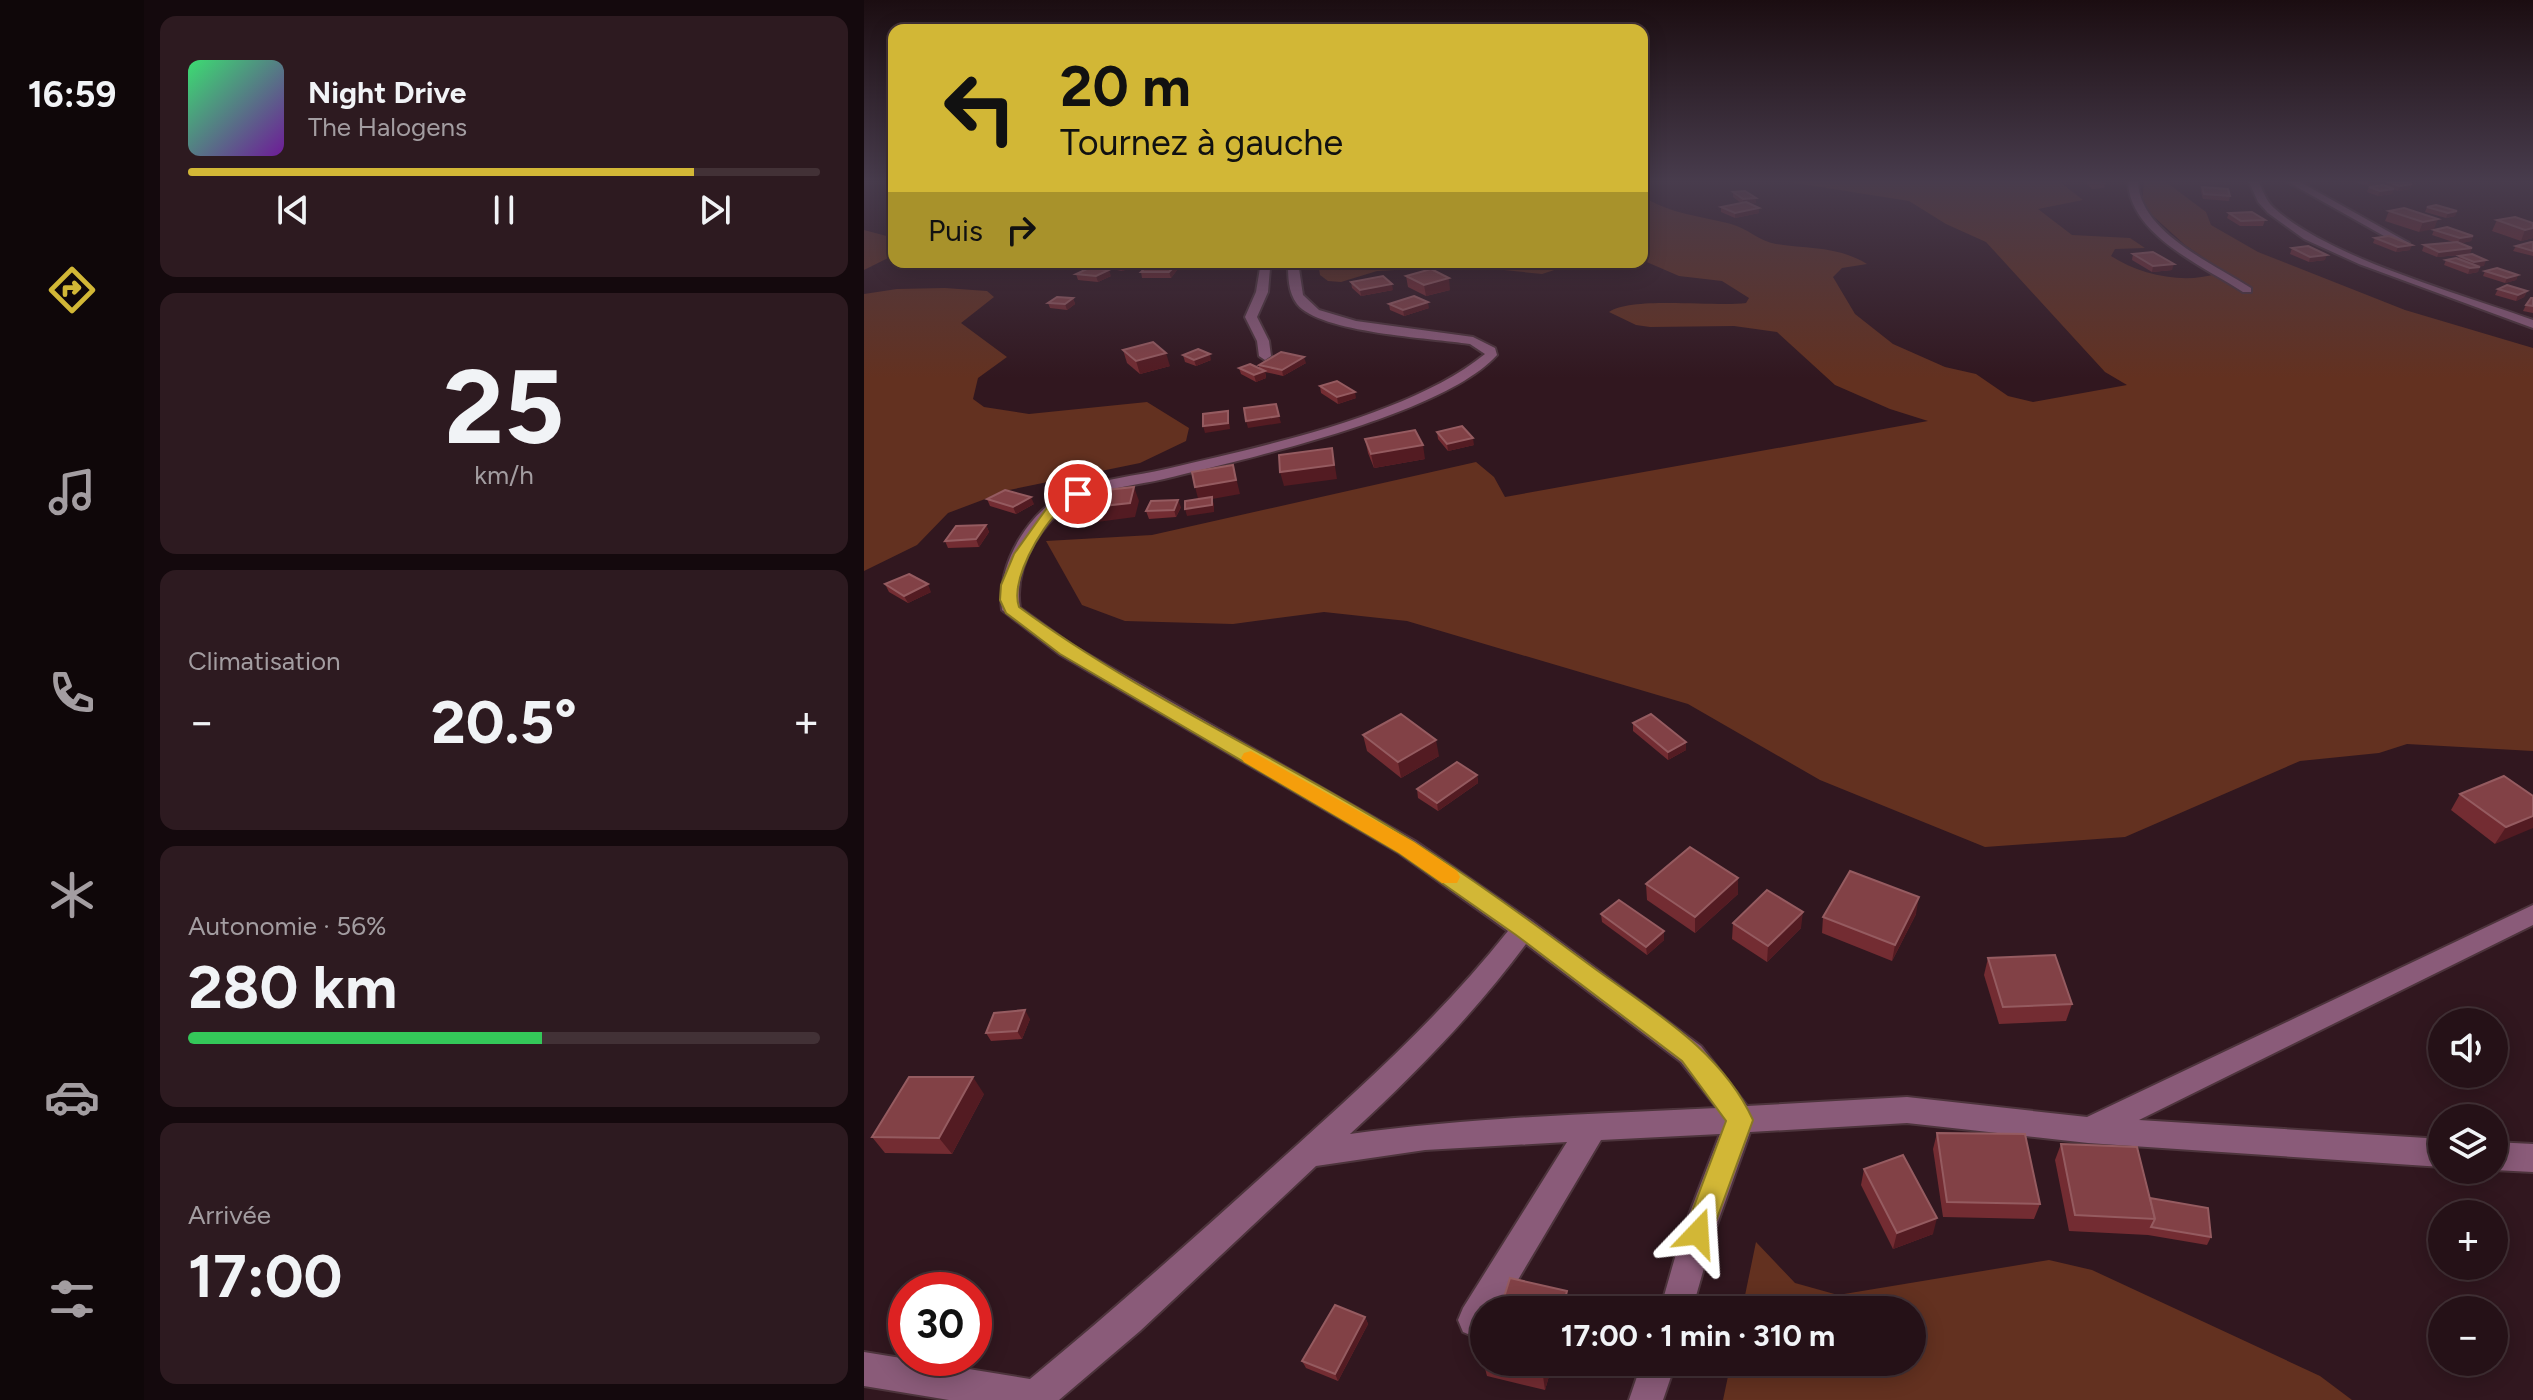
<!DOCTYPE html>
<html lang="fr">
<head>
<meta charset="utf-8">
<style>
  body { margin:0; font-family:Figtree,sans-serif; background:#2d1a20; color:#f1f3f6; height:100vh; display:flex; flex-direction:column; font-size:30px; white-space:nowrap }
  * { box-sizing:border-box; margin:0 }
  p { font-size:26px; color:#a39da1 }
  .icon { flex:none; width:44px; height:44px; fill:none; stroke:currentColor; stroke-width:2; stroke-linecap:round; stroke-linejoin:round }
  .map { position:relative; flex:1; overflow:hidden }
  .drawer { display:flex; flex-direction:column; gap:16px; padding:16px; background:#14090d; width:720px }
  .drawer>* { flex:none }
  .guide { position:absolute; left:24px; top:24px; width:760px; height:244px; border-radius:16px; box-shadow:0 4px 20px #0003,0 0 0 2px #423136; background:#d2b736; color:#111; overflow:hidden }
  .tools { position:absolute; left:1564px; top:1008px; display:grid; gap:16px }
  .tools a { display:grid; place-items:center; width:80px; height:80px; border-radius:50%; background:#251117; box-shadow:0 4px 20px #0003,0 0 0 2px #423136; font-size:40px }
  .speed { position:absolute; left:24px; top:1272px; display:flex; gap:16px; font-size:40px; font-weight:700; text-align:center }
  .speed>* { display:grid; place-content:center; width:104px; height:104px; border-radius:50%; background:#251117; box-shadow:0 4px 20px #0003,0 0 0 2px #423136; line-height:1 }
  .speed .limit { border:12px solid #d22; background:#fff; color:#111 }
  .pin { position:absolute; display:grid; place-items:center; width:68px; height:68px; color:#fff; margin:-34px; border:4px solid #fff; border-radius:50%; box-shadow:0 2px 8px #0007 }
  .me { position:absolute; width:88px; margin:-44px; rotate:20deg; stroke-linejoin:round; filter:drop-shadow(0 0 6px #0008) }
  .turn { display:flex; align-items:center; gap:28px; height:168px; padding:0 40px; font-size:36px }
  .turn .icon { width:104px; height:104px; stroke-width:2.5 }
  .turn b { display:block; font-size:56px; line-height:68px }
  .then { display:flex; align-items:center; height:76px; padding:0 40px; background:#0003; gap:16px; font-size:30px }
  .big { font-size:60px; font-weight:700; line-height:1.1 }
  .drawer .card { flex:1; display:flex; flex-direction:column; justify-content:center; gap:12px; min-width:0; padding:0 28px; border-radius:16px; background:#2d1a20 }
  .drawer .dial { align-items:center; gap:0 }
  .dial b { font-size:104px; line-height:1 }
  .song { display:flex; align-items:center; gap:24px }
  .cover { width:96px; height:96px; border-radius:12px; background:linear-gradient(135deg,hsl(140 70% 55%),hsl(280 70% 35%)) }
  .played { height:8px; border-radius:4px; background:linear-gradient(90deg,#d2b736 80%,#423136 80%) }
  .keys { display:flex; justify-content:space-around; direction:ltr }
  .heat { display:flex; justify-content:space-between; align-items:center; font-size:44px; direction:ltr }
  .charge { height:12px; border-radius:6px; background:linear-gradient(90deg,#34c759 56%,#423136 0) }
  .trip { position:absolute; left:606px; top:1296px; width:456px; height:80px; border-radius:40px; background:#251117; box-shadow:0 4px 20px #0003,0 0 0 2px #423136; font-weight:700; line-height:80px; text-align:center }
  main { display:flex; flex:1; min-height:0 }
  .menu { display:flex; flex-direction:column; width:144px; justify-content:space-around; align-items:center; background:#0f0709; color:#a39da1 }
  .menu .icon { width:56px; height:56px }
  .menu .on { color:#d2b736 }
  .menu b { font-size:36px; color:#f1f3f6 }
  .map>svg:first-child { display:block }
  .green { fill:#633120 }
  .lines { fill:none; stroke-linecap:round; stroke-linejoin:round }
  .minor-casing { stroke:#4d343c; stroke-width:4 }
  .minor { fill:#8a5b79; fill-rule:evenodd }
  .wall { fill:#732c32 }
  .shaded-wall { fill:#531b22 }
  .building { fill:#824146; stroke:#955b60; stroke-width:2 }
  .route { fill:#d2b736; stroke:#887723; stroke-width:2 }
  .slow { fill:#f59e0b }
</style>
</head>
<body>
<main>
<nav class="menu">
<b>16:59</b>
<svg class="icon on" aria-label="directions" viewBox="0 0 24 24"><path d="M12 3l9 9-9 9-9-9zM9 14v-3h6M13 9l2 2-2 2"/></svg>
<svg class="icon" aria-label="music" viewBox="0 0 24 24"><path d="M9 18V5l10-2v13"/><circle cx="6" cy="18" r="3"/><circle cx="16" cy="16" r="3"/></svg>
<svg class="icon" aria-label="phone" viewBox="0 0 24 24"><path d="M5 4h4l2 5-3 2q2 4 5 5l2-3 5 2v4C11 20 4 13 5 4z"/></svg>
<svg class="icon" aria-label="climate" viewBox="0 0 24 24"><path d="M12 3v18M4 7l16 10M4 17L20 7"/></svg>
<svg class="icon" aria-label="car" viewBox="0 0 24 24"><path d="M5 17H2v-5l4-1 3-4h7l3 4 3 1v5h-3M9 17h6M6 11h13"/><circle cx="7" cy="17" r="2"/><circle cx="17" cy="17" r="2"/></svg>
<svg class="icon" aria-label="filters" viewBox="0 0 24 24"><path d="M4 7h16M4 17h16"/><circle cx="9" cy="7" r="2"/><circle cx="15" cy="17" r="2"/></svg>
</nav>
<section class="drawer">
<div class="card">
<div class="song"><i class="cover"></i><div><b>Night Drive</b><p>The Halogens</p></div></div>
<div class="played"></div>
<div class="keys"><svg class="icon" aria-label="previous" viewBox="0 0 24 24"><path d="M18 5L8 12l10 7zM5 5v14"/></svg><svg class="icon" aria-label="pause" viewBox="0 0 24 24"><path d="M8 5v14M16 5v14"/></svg><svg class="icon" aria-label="next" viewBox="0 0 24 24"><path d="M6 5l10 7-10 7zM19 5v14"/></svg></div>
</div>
<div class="card dial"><b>25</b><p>km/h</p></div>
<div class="card"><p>Climatisation</p>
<div class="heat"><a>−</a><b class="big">20.5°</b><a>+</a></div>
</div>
<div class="card"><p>Autonomie · 56%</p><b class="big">280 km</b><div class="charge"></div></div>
<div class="card"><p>Arrivée</p><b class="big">17:00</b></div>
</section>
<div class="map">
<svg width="1669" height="1400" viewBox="0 0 1669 1400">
  <rect width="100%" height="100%" fill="#31171f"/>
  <g class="green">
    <path d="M925,182H1196L1219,200L1174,209L1208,235L1266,238L1281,248L1251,249L1247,256C1276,275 1319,284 1352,274V266L1321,245L1278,206L1280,182H1302L1342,212L1347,225L1394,252L1541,310L1669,348V751L1543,744L1515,753L1436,761L1261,837L1121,847L956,780L824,704L543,621L460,612L369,624L261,621L218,605L182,541L288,535L612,462L630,477L641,497L1064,421L1026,409L971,385L913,332L870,326L786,327L772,325L745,312C767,296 851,307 882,303L885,298L858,281L815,276L778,260V196C806,214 836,216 867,224C883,228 895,241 912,244C944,249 974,246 1003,264L978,268L969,277L991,314L1029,344L1081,367L1112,374L1144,396L1169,402L1263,385L1241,372L1122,242L1082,224L1045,201Z"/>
    <polygon points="0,230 30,238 30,255 0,270"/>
    <polygon points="454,262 715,262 678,274 601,266 513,271 477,282 464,281 456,275"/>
    <polygon points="81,288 123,291 130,297 97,323 143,357 114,378 109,399 120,407 165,414 283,402 325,428 322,441 276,463 145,490 84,513 53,545 0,571 0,294 33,289"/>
    <polygon points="892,1242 931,1283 974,1295 1185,1260 1228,1270 1456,1376 1488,1400 859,1400 867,1362 1048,1362 1048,1310 878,1310"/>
  </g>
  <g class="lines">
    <g class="minor-casing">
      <g id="minor">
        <path d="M1264,182H1274C1276,232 1348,263 1387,288V292H1379C1339,266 1266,235 1264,182Z"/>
        <path d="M1385,182H1395C1399,191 1402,201 1410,208C1465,258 1597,294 1669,320V328L1495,264L1440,239L1404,213L1394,202Z"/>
        <polygon points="1424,182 1436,182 1545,243 1536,245"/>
        <polygon points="400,262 411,262 406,268 404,292 393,317 405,341 407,356 401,360 395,356 393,341 381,317 392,292 396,268"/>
        <path d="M424,262H434L439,295L455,310L492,321L609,337L631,348L633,355C579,415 382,459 300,479C274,485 242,488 218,498C179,516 149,566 156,608L209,646L551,841L669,922L837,1046L883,1106L1043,1097L1223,1117L1669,905V925L1275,1120L1578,1139V1167L1224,1143L1043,1123L886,1132L850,1233L828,1310H796L818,1233L856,1134L737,1140L636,1310H620V1333L611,1337L599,1332L594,1320L599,1308L703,1142L561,1150L452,1166L276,1331L195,1400H85L0,1386V1352L166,1379C251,1309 332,1236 413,1163C495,1089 576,1017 644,931L535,853L195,654L138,610C132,565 165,509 207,491C236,479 272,476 302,469C397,447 546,415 621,354L606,344C567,338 456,333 433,304C424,292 424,276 424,262ZM662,944L817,1062L853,1108C730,1114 609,1117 486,1134C550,1075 610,1014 662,944Z"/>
        <polygon points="1630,1142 1669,1144 1669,1172 1630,1170"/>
        <polygon points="778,1362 812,1362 799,1400 765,1400"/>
      </g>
    </g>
    <use href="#minor" class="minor"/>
  </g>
  <g class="wall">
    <polygon points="1222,182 1239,182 1241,183 1240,188 1228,189 1222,183"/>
    <polygon points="1490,182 1517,182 1516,184 1504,186"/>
    <polygon points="1523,182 1548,184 1546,189 1534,191 1529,189 1528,194 1514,196 1503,192 1505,187 1522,186"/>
    <polygon points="1338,187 1366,196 1365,201 1339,199 1337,192"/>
    <polygon points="869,192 892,203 885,204 895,208 895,213 871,218 857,212 857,207 877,203 869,197"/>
    <polygon points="1572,205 1591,216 1582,218 1561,212 1563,207"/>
    <polygon points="1525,211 1574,219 1555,232 1521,221"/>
    <polygon points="1365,213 1401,220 1399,226 1376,226 1363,218"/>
    <polygon points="1633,220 1669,223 1669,238 1657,241 1628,231"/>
    <polygon points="1570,230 1609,236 1607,241 1597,243 1606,254 1573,257 1558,251 1560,245 1589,242 1568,235"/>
    <polygon points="1511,238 1546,250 1532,252 1509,243"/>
    <polygon points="1669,242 1669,256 1649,251 1652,246"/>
    <polygon points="1428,248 1461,260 1445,262 1426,254"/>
    <polygon points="1269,254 1308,270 1288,272 1268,260"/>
    <polygon points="1595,256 1620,266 1615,266 1614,272 1604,274 1580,265 1582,260 1594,259"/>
    <polygon points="237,262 281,262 282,263 258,271 238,267"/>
    <polygon points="313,270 307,278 278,278 277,272"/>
    <polygon points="1621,271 1654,275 1652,280 1641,283 1619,276"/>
    <polygon points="212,274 247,276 234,282 214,280"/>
    <polygon points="542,276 586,290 562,296 544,287"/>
    <polygon points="487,282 529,290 497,296 488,288"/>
    <polygon points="1634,289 1663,291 1660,297 1652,301 1631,295"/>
    <polygon points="209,298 211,304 203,310 186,308 184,303"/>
    <polygon points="1669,298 1669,313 1659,311 1662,305"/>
    <polygon points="525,304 565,308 540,316 526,310"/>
    <polygon points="259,350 306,366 276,374 263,363"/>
    <polygon points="319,355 347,360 332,366 321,362"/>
    <polygon points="442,363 419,376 401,372 402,378 392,382 377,374 375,368 395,369 395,365"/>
    <polygon points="456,386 492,398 474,404 457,393"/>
    <polygon points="573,432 610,445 584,451 574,439"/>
    <polygon points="501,439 561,459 510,468 504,453"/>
    <polygon points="123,499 170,504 152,514 126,506"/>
    <polygon points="317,507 312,517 285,519 282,511"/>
    <polygon points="122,525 125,532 115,547 84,548 81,541"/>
    <polygon points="21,584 67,592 44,603 25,592"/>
    <polygon points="769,723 822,742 822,750 804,760 769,731"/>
    <polygon points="499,735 575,756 537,778 503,751"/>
    <polygon points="613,775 614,783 574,811 554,798 553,789"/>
    <polygon points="1596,794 1669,796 1631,844 1587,810"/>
    <polygon points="874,878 874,894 831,933 783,900 782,884"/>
    <polygon points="737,914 800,940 783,955 738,922"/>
    <polygon points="1052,914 1028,961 958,933 959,917"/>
    <polygon points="869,923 937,928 903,962 868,939"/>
    <polygon points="1124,958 1208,1004 1202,1021 1135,1024 1120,975"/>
    <polygon points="166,1019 158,1039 127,1041 122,1033"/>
    <polygon points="120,1094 88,1154 21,1153 8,1137"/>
    <polygon points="1073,1133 1176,1204 1170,1219 1079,1217 1069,1149"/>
    <polygon points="1197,1144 1286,1198 1347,1237 1343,1245 1284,1235 1205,1231 1191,1160"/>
    <polygon points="1000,1169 1069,1234 1029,1249 997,1185"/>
    <polygon points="501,1317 504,1324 474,1381 442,1368 438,1361"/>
    <polygon points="619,1361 689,1362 681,1390 623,1376"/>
  </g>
  <g class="shaded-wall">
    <polygon points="1505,182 1517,182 1516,184 1504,186"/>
    <polygon points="1548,184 1546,189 1534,191 1536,186"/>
    <polygon points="1530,189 1528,194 1514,196 1516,191"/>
    <polygon points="892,198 892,203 879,205 879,199"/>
    <polygon points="895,208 895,213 871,218 871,213"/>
    <polygon points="1593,211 1591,216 1582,218 1584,213"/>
    <polygon points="1574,219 1570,229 1555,232 1559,222"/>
    <polygon points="1669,228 1669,238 1657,241 1661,230"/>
    <polygon points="1609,236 1607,241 1594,244 1596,238"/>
    <polygon points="1548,245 1546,250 1532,252 1534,247"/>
    <polygon points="1608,248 1606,254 1573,257 1575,252"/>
    <polygon points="1463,255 1461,260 1445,262 1446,257"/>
    <polygon points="1622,260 1620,266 1608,268 1610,262"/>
    <polygon points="267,262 281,262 282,263 258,271 256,266"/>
    <polygon points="314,262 340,262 339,266 316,268"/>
    <polygon points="1310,264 1308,270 1288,272 1289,266"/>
    <polygon points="312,265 313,270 307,278 305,272"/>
    <polygon points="1616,267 1614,272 1604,274 1606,268"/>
    <polygon points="245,270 247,276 234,282 232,276"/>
    <polygon points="1654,275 1652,280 1641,283 1643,278"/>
    <polygon points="585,278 586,290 562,296 560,285"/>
    <polygon points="528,284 529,290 497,296 496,290"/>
    <polygon points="1663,291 1660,297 1652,301 1654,295"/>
    <polygon points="209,298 211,304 203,310 201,304"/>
    <polygon points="564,302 565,308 540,316 539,310"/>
    <polygon points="302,353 306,366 276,374 272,361"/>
    <polygon points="346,354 347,360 332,366 330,360"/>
    <polygon points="440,357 442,363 419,376 418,370"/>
    <polygon points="401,371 402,378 392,382 390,375"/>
    <polygon points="491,392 492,398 474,404 473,397"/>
    <polygon points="364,411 366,429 341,433 339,426"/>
    <polygon points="415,416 417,423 384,428 382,421"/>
    <polygon points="609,438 610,445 584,451 583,444"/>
    <polygon points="559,445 561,459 510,468 507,454"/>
    <polygon points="468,448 473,479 420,486 416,472"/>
    <polygon points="369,465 376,494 348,499 350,504 350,512 323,516 321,509 335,502 331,487"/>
    <polygon points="270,487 275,501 271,517 225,523 220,508"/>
    <polygon points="167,497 170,504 152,514 149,507"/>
    <polygon points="314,500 317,507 312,517 310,510"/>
    <polygon points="122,525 125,532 115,547 112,539"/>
    <polygon points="64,584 67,592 44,603 40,596"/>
    <polygon points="572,740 575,756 537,778 534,762"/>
    <polygon points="822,742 822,750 804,760 804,752"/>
    <polygon points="613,775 614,783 574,811 573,803"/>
    <polygon points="1669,816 1669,828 1631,844 1642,827"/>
    <polygon points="874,878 874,894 831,933 831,917"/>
    <polygon points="1055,897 1052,914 1028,961 1031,945"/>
    <polygon points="939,912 937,928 903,962 904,946"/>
    <polygon points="800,931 800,940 783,955 782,947"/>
    <polygon points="161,1010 166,1019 158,1039 153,1031"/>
    <polygon points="109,1077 120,1094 88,1154 75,1138"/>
    <polygon points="1073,1218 1069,1234 1029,1249 1033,1233"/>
    <polygon points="703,1291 705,1306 704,1310 698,1310"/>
    <polygon points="501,1317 504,1324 474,1381 471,1374"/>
    <polygon points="683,1362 689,1362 681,1390 679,1376"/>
  </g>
  <g class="building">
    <polygon points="1523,182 1541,182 1548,184 1536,186"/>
    <polygon points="1519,185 1530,189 1516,191 1505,187"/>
    <polygon points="1338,187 1364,189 1366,196 1340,194"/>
    <polygon points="881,191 892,198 879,199 869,192"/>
    <polygon points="882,202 895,208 871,213 857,207"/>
    <polygon points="1572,205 1593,211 1584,213 1563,207"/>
    <polygon points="1540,208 1574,219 1559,222 1525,211"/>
    <polygon points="1388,212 1401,220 1377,221 1365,213"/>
    <polygon points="1651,217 1669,223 1669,228 1661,230 1633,220"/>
    <polygon points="1583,227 1609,236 1596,238 1570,230"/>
    <polygon points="1525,236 1548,245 1534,247 1511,238"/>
    <polygon points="1593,242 1608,248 1575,252 1560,245"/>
    <polygon points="1667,242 1669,242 1669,251 1652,246"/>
    <polygon points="1444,246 1463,255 1446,257 1428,248"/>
    <polygon points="1289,252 1310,264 1289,266 1269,254"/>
    <polygon points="1608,254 1622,260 1610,262 1595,256"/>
    <polygon points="1592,258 1616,267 1606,268 1582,260"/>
    <polygon points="241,262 267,262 256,266"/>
    <polygon points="284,265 312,265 305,272 277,272"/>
    <polygon points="225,268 245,270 232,276 212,274"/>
    <polygon points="1633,268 1654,275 1643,278 1621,271"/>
    <polygon points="567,269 585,278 560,285 542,276"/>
    <polygon points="519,276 528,284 496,290 487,282"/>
    <polygon points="1643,285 1663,291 1654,295 1634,289"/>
    <polygon points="550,296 564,302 539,310 525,304"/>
    <polygon points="193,297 209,298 201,304 184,303"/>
    <polygon points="1667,298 1669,298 1669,306 1662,305"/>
    <polygon points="289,342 302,353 272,361 259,350"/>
    <polygon points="334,349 346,354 330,360 319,355"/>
    <polygon points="417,352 440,357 418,370 395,365"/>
    <polygon points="386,364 401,371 390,375 375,368"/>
    <polygon points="473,381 491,392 473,397 456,386"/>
    <polygon points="412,404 415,416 382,421 380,408"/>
    <polygon points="364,411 364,423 339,426 339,414"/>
    <polygon points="598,426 609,438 583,444 573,432"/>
    <polygon points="551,430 559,445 507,454 501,439"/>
    <polygon points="468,448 470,465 416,472 415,455"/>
    <polygon points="369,465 372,480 331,487 328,472"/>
    <polygon points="270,487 266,503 220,508 224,492"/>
    <polygon points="141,490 167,497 149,507 123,499"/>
    <polygon points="348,497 348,505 321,509 321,501"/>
    <polygon points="314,500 310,510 282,511 287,501"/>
    <polygon points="122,525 112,539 81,541 92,526"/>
    <polygon points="45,574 64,584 40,596 21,584"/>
    <polygon points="537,714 572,740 534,762 499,735"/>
    <polygon points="787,714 822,742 804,752 769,723"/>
    <polygon points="593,762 613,775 573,803 553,789"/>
    <polygon points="1640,776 1669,796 1669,816 1642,827 1596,794"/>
    <polygon points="826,847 874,878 831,917 782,884"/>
    <polygon points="986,871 1055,897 1031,945 959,917"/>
    <polygon points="903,890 939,912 904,946 869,923"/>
    <polygon points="755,900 800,931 782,947 737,914"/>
    <polygon points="1191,955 1208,1004 1139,1007 1124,958"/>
    <polygon points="161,1010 153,1031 122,1033 130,1013"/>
    <polygon points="45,1077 109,1077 75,1138 8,1137"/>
    <polygon points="1073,1133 1161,1134 1176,1204 1083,1202"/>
    <polygon points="1197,1144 1273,1147 1291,1219 1211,1215"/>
    <polygon points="1039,1155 1073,1218 1033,1233 1000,1169"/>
    <polygon points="1286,1198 1344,1208 1347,1237 1287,1227 1291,1219"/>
    <polygon points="646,1278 703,1291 698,1310 636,1310"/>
    <polygon points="471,1305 501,1317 471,1374 438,1361"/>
    <polygon points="622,1362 683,1362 679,1376"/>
  </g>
  <linearGradient id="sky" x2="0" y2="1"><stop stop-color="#1b0d11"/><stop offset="0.48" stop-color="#483c4d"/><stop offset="1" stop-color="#483c4d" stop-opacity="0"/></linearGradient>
  <rect width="1669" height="378" fill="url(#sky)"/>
  <path class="route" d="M214,490L221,494L219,497C212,501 203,505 196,510C176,528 146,581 155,607C279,698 421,760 550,842C614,882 674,927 734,971C792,1013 858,1052 889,1120L844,1243L834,1247L824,1243L820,1233L862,1121L818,1061L652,935L535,853L196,654L142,613L136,600L137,585L150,554L185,505Z"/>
  <polygon class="slow" points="387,751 550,842 593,871 596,877 593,883 578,883 535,853 380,762 377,758 380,753"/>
</svg>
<div class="tools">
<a><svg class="icon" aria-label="sound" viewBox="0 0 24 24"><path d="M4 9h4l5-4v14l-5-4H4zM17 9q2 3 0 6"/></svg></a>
<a><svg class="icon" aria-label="layers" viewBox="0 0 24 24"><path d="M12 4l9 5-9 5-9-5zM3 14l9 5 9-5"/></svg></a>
<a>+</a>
<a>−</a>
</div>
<div class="speed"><div class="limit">30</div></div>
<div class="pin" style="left:214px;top:494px;background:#d93025"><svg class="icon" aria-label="arrive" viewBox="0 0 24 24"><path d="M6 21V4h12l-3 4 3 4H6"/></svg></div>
<svg class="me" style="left:834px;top:1233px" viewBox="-20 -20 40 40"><path d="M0-17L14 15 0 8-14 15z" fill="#d2b736" stroke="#fff" stroke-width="4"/></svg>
<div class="trip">17:00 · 1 min · 310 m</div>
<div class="guide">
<div class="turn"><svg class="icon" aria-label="left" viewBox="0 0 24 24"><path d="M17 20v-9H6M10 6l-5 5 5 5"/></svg><div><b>20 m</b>Tournez à gauche</div></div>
<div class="then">Puis<svg class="icon" aria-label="right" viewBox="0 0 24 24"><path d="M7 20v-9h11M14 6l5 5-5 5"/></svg></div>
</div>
</div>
</main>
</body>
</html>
